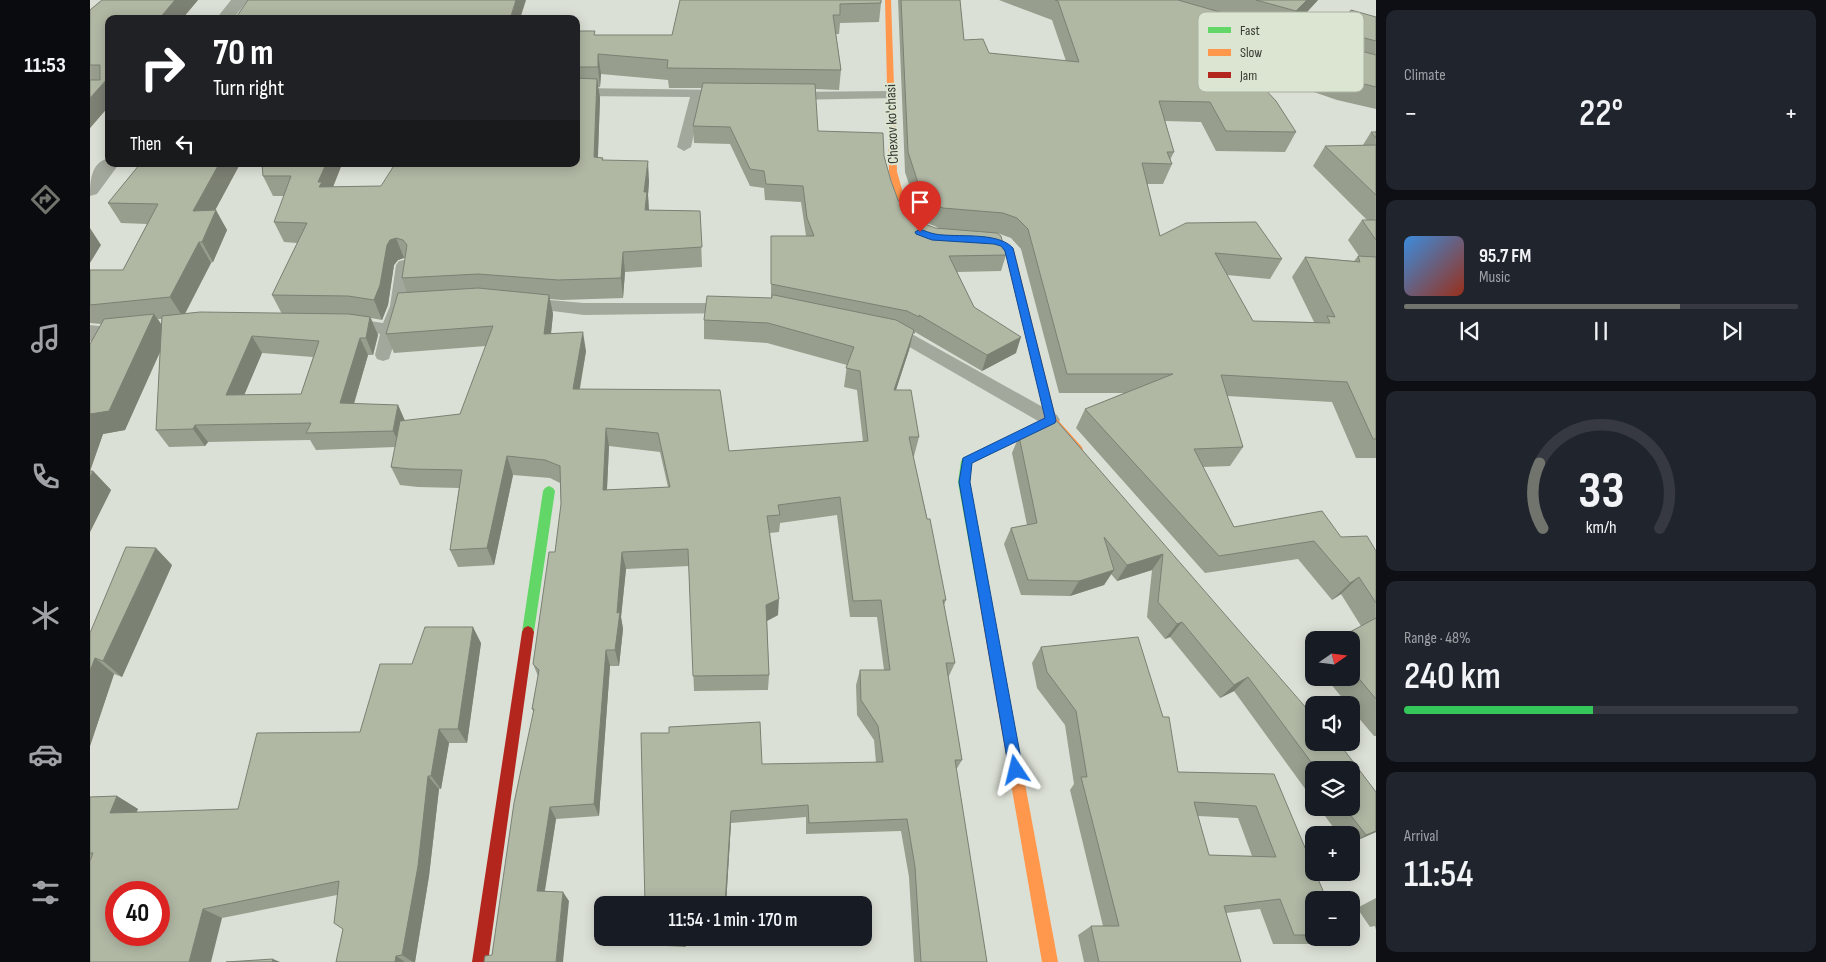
<!DOCTYPE html>
<html lang="en">
<head>
<meta charset="utf-8">
<style>
  body { margin:0; font-family:"Sofia Sans Condensed",sans-serif; background:#20242c; color:#f1f3f6; height:100vh; display:flex; flex-direction:column; font-size:19px; white-space:nowrap }
  * { box-sizing:border-box; margin:0 }
  p { font-size:16px; color:#9ea1a6 }
  .icon { flex:none; width:28px; height:28px; fill:none; stroke:currentColor; stroke-width:2; stroke-linecap:round; stroke-linejoin:round }
  .map { position:relative; flex:1; overflow:hidden }
  .panel { display:flex; flex-direction:column; gap:10px; padding:10px; background:#0d0f14; width:450px }
  .panel>* { flex:none }
  .top-card { position:absolute; left:15px; top:15px; width:475px; height:152px; border-radius:10px; box-shadow:0 2px 12px #0003; background:#202124; color:#fff; overflow:hidden }
  .needle { width:32px; rotate:76deg }
  .fabs { position:absolute; left:1215px; top:631px; display:grid; gap:10px }
  .fabs a { display:grid; place-items:center; width:55px; height:55px; border-radius:10px; background:#171b24; box-shadow:0 2px 12px #0003; font-size:25px }
  .speed { position:absolute; left:15px; top:881px; display:flex; gap:10px; font-size:25px; font-weight:700; text-align:center }
  .speed>* { display:grid; place-content:center; width:65px; height:65px; border-radius:50%; background:#171b24; box-shadow:0 2px 12px #0003; line-height:1 }
  .speed .limit { border:8px solid #d22; background:#fff; color:#111 }
  .pin { position:absolute; display:grid; place-items:center; width:42px; height:42px; color:#fff; margin:-51px -21px; border-radius:50% 50% 50% 0; rotate:-45deg; box-shadow:0 0 5px #0007 }
  .pin .icon { rotate:45deg }
  .me { position:absolute; width:55px; margin:-28px; rotate:350deg; stroke-linejoin:round; filter:drop-shadow(0 0 4px #0008) }
  .turn { display:flex; align-items:center; gap:18px; height:105px; padding:0 25px; font-size:22px }
  .turn .icon { width:65px; height:65px; stroke-width:2.5 }
  .turn b { display:block; font-size:35px; line-height:42px }
  .then { display:flex; align-items:center; height:48px; padding:0 25px; background:#0003; gap:10px; font-size:19px }
  .big { font-size:38px; font-weight:600; line-height:1.1 }
  .panel .tile { flex:1; display:flex; flex-direction:column; justify-content:center; gap:8px; min-width:0; padding:0 18px; border-radius:10px; background:#20242c }
  .panel .dial { align-items:center; gap:0 }
  .dial svg { height:130px; overflow:visible; fill:none; stroke:#363941; stroke-width:7; stroke-linecap:round; text-anchor:middle }
  .dial text { fill:#f1f3f6; stroke:none }
  .song { display:flex; align-items:center; gap:15px }
  .cover { width:60px; height:60px; border-radius:8px; background:linear-gradient(135deg,hsl(210 70% 55%),hsl(10 70% 35%)) }
  .played { height:5px; border-radius:2px; background:linear-gradient(90deg,#70746c 70%,#363941 70%) }
  .keys { display:flex; justify-content:space-around; direction:ltr }
  .heat { display:flex; justify-content:space-between; align-items:center; font-size:28px; direction:ltr }
  .charge { height:8px; border-radius:4px; background:linear-gradient(90deg,#34c759 48%,#363941 0) }
  .trip { position:absolute; left:504px; top:896px; width:278px; height:50px; border-radius:10px; background:#171b24; box-shadow:0 2px 12px #0003; font-weight:600; line-height:50px; text-align:center }
  main { display:flex; flex:1; min-height:0 }
  .menu { display:flex; flex-direction:column; width:90px; justify-content:space-around; align-items:center; background:#090b0e; color:#9ea1a6 }
  .menu .icon { width:35px; height:35px }
  .menu .on { color:#70746c }
  .menu b { font-size:22px; color:#f1f3f6 }
  .map>svg:first-child { display:block }
  .lines { fill:none; stroke-linecap:round; stroke-linejoin:round }
  .lane { fill:#a2a89b; fill-rule:evenodd }
  .street { fill:#a2a89b; fill-rule:evenodd }
  .fast { fill:#63d668; fill-rule:evenodd }
  .slow { fill:#ff974d; fill-rule:evenodd }
  .jam { fill:#b3261e; fill-rule:evenodd }
  .wall { fill:#979e8d; fill-rule:evenodd }
  .shaded-wall { fill:#7b8173 }
  .building { fill:#b0b8a4; stroke:#7b8173; fill-rule:evenodd }
  .route { fill:#1a73e8; stroke:#114b97 }
  .labels { text-anchor:middle; dominant-baseline:central; stroke-width:4; stroke-linejoin:round; paint-order:stroke }
  .street-label { font-size:15px; fill:#373a33; stroke:#dce5d1 }
  .key { fill:#dce5d1; stroke:#aab2a2; stroke-width:1 }
  .key-label { font-size:14px; fill:#373a33 }
</style>
</head>
<body>
<main>
<nav class="menu">
<b>11:53</b>
<svg class="icon on" aria-label="directions" viewBox="0 0 24 24"><path d="M12 3l9 9-9 9-9-9zM9 14v-3h6M13 9l2 2-2 2"/></svg>
<svg class="icon" aria-label="music" viewBox="0 0 24 24"><path d="M9 18V5l10-2v13"/><circle cx="6" cy="18" r="3"/><circle cx="16" cy="16" r="3"/></svg>
<svg class="icon" aria-label="phone" viewBox="0 0 24 24"><path d="M5 4h4l2 5-3 2q2 4 5 5l2-3 5 2v4C11 20 4 13 5 4z"/></svg>
<svg class="icon" aria-label="climate" viewBox="0 0 24 24"><path d="M12 3v18M4 7l16 10M4 17L20 7"/></svg>
<svg class="icon" aria-label="car" viewBox="0 0 24 24"><path d="M5 17H2v-5l4-1 3-4h7l3 4 3 1v5h-3M9 17h6M6 11h13"/><circle cx="7" cy="17" r="2"/><circle cx="17" cy="17" r="2"/></svg>
<svg class="icon" aria-label="filters" viewBox="0 0 24 24"><path d="M4 7h16M4 17h16"/><circle cx="9" cy="7" r="2"/><circle cx="15" cy="17" r="2"/></svg>
</nav>
<div class="map">
<svg width="1286" height="962" viewBox="0 0 1286 962">
  <rect width="100%" height="100%" fill="#dbe0d6"/>
  <g class="lines">
    <g class="lane">
      <polygon points="486,88 635,90 641,94 635,98 612,98 601,147 594,151 587,147 600,97 486,96"/>
      <polygon points="801,91 807,95 806,98 700,100 694,96 700,92"/>
      <polygon points="314,260 319,261 322,265 316,306 299,359 293,361 287,359 285,355 290,334 254,328 252,324 254,320 260,318 293,323 300,306 306,265 309,261"/>
      <polygon points="437,298 494,303 642,303 648,304 650,308 648,312 642,313 494,315 431,307 429,303 431,299"/>
      <polygon points="799,325 813,329 967,415 970,420 967,425 961,427 955,425 802,337 793,335 791,331 793,327"/>
    </g>
    <g class="street">
      <polygon points="141,0 158,0 143,19 126,19"/>
      <path d="M19,158V164H29L7,194L0,196C0,181 1,162 19,158Z"/>
      <polygon points="0,325 18,327 27,340 9,372 0,375 0,345 2,341 0,341"/>
    </g>
    <g class="fast">
      <polygon points="961,416 966,420 965,423 882,463 880,482 901,600 899,604 895,605 891,604 889,600 868,482 871,461 873,458"/>
      <polygon points="459,486 463,488 465,491 444,632 442,636 438,638 434,636 432,632 453,491 455,488"/>
    </g>
    <g class="slow">
      <polygon points="795,0 801,0 807,172 819,213 835,233 831,236 828,235 811,214 799,172"/>
      <polygon points="876,236 908,240 924,250 966,418 992,447 993,450 992,453 984,453 956,420 915,252 903,245 873,241 873,237"/>
      <polygon points="895,595 899,596 901,600 968,962 952,962 889,600 891,596"/>
    </g>
    <g class="jam">
      <polygon points="1148,30 1286,70 1286,74 1148,34"/>
      <polygon points="438,626 442,628 444,632 398,962 382,962 432,632 434,628"/>
    </g>
  </g>
  <g class="wall">
    <polygon points="12,0 108,0 92,19 19,19 19,106 0,128 0,10"/>
    <path d="M590,0L791,3L789,22L750,23L749,34H746L751,70L749,90L725,89L728,131L794,156L801,181L808,200L818,214L830,222L845,228H849L837,223L828,212L815,172L808,0H870L874,40L899,53L976,61L962,20L909,0H1228L1194,37L1189,36L1183,49L1163,70L1154,67L1206,132L1195,152L1126,151L1111,122L1075,121L1084,152L1080,160L1082,164L1073,184H1057L1070,236L1192,259L1180,279L1137,275L1163,321L1224,322L1202,277L1215,257L1264,261L1268,256H1269L1258,240L1272,220H1277L1223,166L1235,146L1273,145L1281,132H1285L1286,130V458H1266L1242,402L1137,396L1153,447L1140,466L1113,467L1144,527L1251,537L1286,551V736H1284L1261,709V705H1258L1236,678H1261V640L1271,626L1251,594L1242,600L1208,559L1115,573L986,428L995,409L1034,393H969L931,249L921,238L907,233L916,255L911,271L867,272L884,307L926,353L892,371L825,332V334L823,333L819,350L806,390L829,437L824,456H823L856,600L854,605L865,663L858,678L872,760L866,770L897,962H824L819,877L811,831L716,834V817L641,823L636,905H555L672,764L786,763L784,740L767,715L766,685L770,670H794L787,617H760L747,515L690,523L689,532L680,533L688,615L677,621L679,675L678,690L604,691L599,566L536,569L531,617L533,629L529,666H520L509,816L466,819L455,891L479,901L402,955L444,713L442,709L448,676L443,664L465,552L471,504L470,483L460,478L423,475L404,565L368,567L360,550L369,488L328,487L310,485L301,467L305,447L226,450L220,440L118,442L115,446L79,447L66,430L70,352L35,430L13,434L0,471H3L21,490L0,532V344L11,324L0,323V270H33L57,224L31,223L18,203L50,164H150L125,210L137,230L123,262L121,263L95,314H192L182,295L207,243L194,242L184,222L194,196H183L173,176L172,164H252L243,187L291,186L486,164V31L505,35H582ZM511,74L578,80L579,88H612L603,126L604,143L640,144L660,186L674,188L675,200L711,202L716,236H681V298L614,320V339L677,343L757,365L754,387L767,390L773,442L639,451L490,389L496,351L461,333L463,314L460,299L472,300L533,298L535,272L612,267L610,211L559,210L558,195L559,181L513,160V158L508,157L510,98L508,87H510ZM314,258H315L312,278L317,293L296,334L304,353L396,346L370,414L315,421L308,405L264,404L278,355H283L288,335L281,318L292,320L298,305L304,265L308,260ZM68,319H72L71,324ZM172,353L223,357L211,394L154,395ZM519,446L570,452L578,487L517,490Z"/>
    <polygon points="1286,17 1286,109 1247,100 1215,89 1226,69 1242,44 1248,31"/>
    <polygon points="967,421 1286,792 1286,832 1261,843 1261,835 1249,835 1229,808 1261,808 1261,770 1224,770 1224,801 1144,691 1130,698 1080,637 1075,639 1057,617 1062,570 1027,581 1021,574 1014,585 980,596 931,595 914,544 921,528 937,525 922,453 929,436"/>
    <polygon points="82,565 32,677 24,674 0,746 0,633"/>
    <polygon points="391,643 377,743 359,743 351,789 349,789 339,876 325,962 246,962 253,929 247,895 132,918 0,962 0,797 27,796 48,809 46,812 148,809 270,732 322,664"/>
    <path d="M951,647L1088,772L1184,774L1224,900V938H1245L1229,944H1183L1170,909L1136,913L1151,962H994L988,935L1001,926H1013L980,790L984,784L975,725L947,688L942,663ZM1108,816L1148,818L1162,856L1119,855Z"/>
    <polygon points="1286,898 1286,930 1285,926 1280,927 1267,908"/>
    <polygon points="556,938 615,938 594,947 559,945"/>
  </g>
  <g class="shaded-wall">
    <polygon points="85,0 108,0 92,19 69,19"/>
    <polygon points="426,0 436,0 430,19 420,19"/>
    <polygon points="1217,0 1228,0 1194,37 1206,11"/>
    <polygon points="1192,30 1183,49 1163,70 1172,51"/>
    <polygon points="508,54 511,74 510,87 508,67"/>
    <polygon points="19,77 19,106 0,128 0,98"/>
    <polygon points="507,79 510,98 507,178 504,157"/>
    <polygon points="558,161 559,181 558,195 559,213 557,231 554,192"/>
    <polygon points="129,164 150,164 114,231 103,211"/>
    <polygon points="236,164 252,164 239,197 238,207 228,182"/>
    <polygon points="126,210 137,230 123,262 112,242"/>
    <polygon points="0,228 11,245 0,263"/>
    <polygon points="306,238 314,258 308,260 304,265 298,305 292,320 284,300 297,245 300,240"/>
    <polygon points="109,242 121,263 93,317 80,297"/>
    <polygon points="533,252 535,272 533,298 531,278"/>
    <polygon points="459,295 463,314 459,353 454,334"/>
    <polygon points="64,314 78,334 35,430 13,434 0,471 0,414"/>
    <polygon points="280,317 288,335 283,355 276,338"/>
    <polygon points="824,330 819,350 800,408 804,390"/>
    <polygon points="493,332 496,351 486,408 483,389"/>
    <polygon points="162,336 172,353 147,412 136,395"/>
    <polygon points="931,337 926,353 892,371 897,355"/>
    <polygon points="270,338 278,355 259,420 250,403"/>
    <polygon points="308,405 315,421 311,447 303,431"/>
    <polygon points="105,425 118,442 115,446 103,429"/>
    <polygon points="516,428 519,446 516,508 513,490"/>
    <polygon points="417,456 423,475 404,565 397,548"/>
    <polygon points="3,471 21,490 0,532 0,478"/>
    <polygon points="66,548 82,565 32,677 13,661"/>
    <polygon points="532,552 536,569 531,617 533,629 529,666 525,650 527,613"/>
    <polygon points="1073,554 1062,570 1027,581 1037,565"/>
    <polygon points="1024,570 1014,585 980,596 989,581"/>
    <polygon points="1269,577 1251,594 1242,600 1260,583"/>
    <polygon points="689,599 688,615 675,622 676,605"/>
    <polygon points="1092,622 1080,637 1075,639 1087,624"/>
    <polygon points="383,627 391,643 377,743 368,729"/>
    <polygon points="516,650 520,666 509,816 504,804"/>
    <polygon points="5,658 24,674 0,746 0,671"/>
    <polygon points="1158,677 1144,691 1130,698 1144,685"/>
    <polygon points="349,729 359,743 351,789 341,776"/>
    <polygon points="338,776 349,789 339,876 325,962 323,962 312,955"/>
    <polygon points="27,796 48,809 41,825 20,813"/>
    <polygon points="460,807 466,819 453,901 447,891"/>
    <polygon points="641,811 641,823 636,905 635,905"/>
    <polygon points="1286,831 1286,832 1261,843 1276,835"/>
    <polygon points="473,892 479,901 473,962 466,962"/>
    <polygon points="113,909 132,918 121,962 99,962"/>
    <polygon points="596,938 615,938 594,947 592,939"/>
    <polygon points="306,956 315,962 305,962"/>
    <polygon points="183,959 190,962 182,962"/>
  </g>
  <g class="building">
    <polygon points="12,0 85,0 69,19 19,19 19,77 0,98 0,80 10,80 10,65 0,65 0,10"/>
    <polygon points="158,0 426,0 420,19 145,19"/>
    <polygon points="590,0 791,0 791,3 750,4 750,15 743,15 751,70 577,68 578,60 508,54 508,67 486,67 486,31 505,31 504,35 582,35"/>
    <polygon points="811,0 870,0 874,40 893,39 899,53 989,62 968,1 965,0 1088,0 1192,30 1172,51 1124,34 1186,101 1206,132 1136,131 1120,102 1069,101 1084,152 1077,152 1082,164 1052,163 1070,236 1096,223 1166,222 1192,259 1125,253 1163,321 1240,323 1237,316 1245,317 1215,257 1270,262 1268,256 1286,257 1286,439 1283,439 1257,382 1131,375 1153,447 1104,449 1144,527 1232,511 1251,537 1277,536 1286,551 1286,603 1269,577 1260,583 1224,541 1129,556 995,409 1083,374 977,374 938,229 927,218 913,213 853,208 841,203 831,192 818,152"/>
    <polygon points="1166,0 1217,0 1206,11"/>
    <polygon points="1261,10 1286,17 1286,41 1248,31"/>
    <polygon points="1241,43 1286,55 1286,87 1258,80 1226,69"/>
    <polygon points="486,78 507,79 504,157 513,158 512,160 558,161 554,192 557,192 555,210 610,211 612,247 533,252 531,278 468,280 388,274 312,278 317,245 313,240 306,238 300,240 297,245 290,285 284,300 258,296 182,295 217,223 184,222 201,176 173,176 172,164 236,164 228,182 232,182 229,187 291,186 305,164 486,164"/>
    <polygon points="613,83 725,84 728,131 793,133 794,156 801,181 808,200 818,214 830,222 845,228 907,233 911,236 916,255 859,256 884,307 931,337 897,355 829,315 829,317 817,311 681,284 681,236 724,236 717,218 713,186 676,184 674,171 660,169 640,127 603,126"/>
    <polygon points="1281,132 1286,132 1286,138"/>
    <polygon points="1286,145 1286,195 1235,146"/>
    <polygon points="50,164 129,164 103,211 126,210 112,242 109,242 80,297 0,305 0,270 33,270 68,204 18,203"/>
    <polygon points="1272,220 1286,220 1286,240"/>
    <path d="M388,288L459,295L454,334L493,332L483,389L630,390L639,451L778,441L770,371L756,368L764,347L678,323L614,320L617,296L682,298V295H684L806,320L824,330L804,390H821L829,437H819L837,519H840L856,600H853L865,663H856L872,760H865L897,962H831L825,867L817,819L719,823L718,805L641,811L635,905H555L551,733H579V727L670,722L672,764L793,762L788,726L771,700L770,670H800L791,600L763,601L750,497L688,505L690,515L677,516L689,599L676,605L679,675L603,676L598,549L532,552L527,613L530,612L525,650H516L504,804L460,807L447,891L473,892L466,962H394L395,956L402,955L424,803L444,709H442L449,670L443,664L459,552H465L471,504L470,466L455,460L417,456L397,548L360,550L372,470L320,469L301,467L310,421L370,414L403,326L296,334L308,293ZM516,428L568,433L580,487L513,490Z"/>
    <path d="M110,312L259,314L280,317L276,338H270L250,403L308,405L303,431L216,433L221,423L105,425L103,429L66,430L72,316ZM162,336L229,341L211,394L136,395Z"/>
    <polygon points="64,314 19,411 0,414 0,344 14,319"/>
    <polygon points="967,421 1224,717 1224,742 1248,742 1286,792 1286,831 1276,835 1255,808 1261,808 1261,770 1227,770 1158,677 1144,685 1092,622 1087,624 1068,602 1073,554 1037,565 1014,537 1024,570 989,581 938,580 921,528 947,523 929,436"/>
    <polygon points="0,471 3,471 0,478"/>
    <polygon points="36,547 66,548 13,661 5,658 0,671 0,633"/>
    <polygon points="1286,618 1286,699 1261,669 1261,640 1245,640"/>
    <path d="M335,627H383L368,729H349L341,776H338L328,866L312,955L306,956L305,962H246L253,929L244,923L249,881L113,909L99,962H0V861L3,853H0V797L27,796L20,813L148,809L167,733L270,732L290,664H322ZM26,892H69V935H26Z"/>
    <path d="M1048,637L1073,717H1079L1088,772L1184,774L1224,869V872H1225L1237,900H1224V935H1204L1190,899L1134,906L1151,962H1009L1001,926H1029L991,777H997L986,711L957,672L951,647ZM1104,802L1166,806L1186,857L1119,855Z"/>
    <polygon points="563,938 596,938 592,939"/>
    <polygon points="183,959 182,962 136,962"/>
  </g>
  <path class="route" d="M830,229C835,231 840,233 845,234C867,238 907,231 923,248L966,420L965,423L882,463L880,482L933,770L931,775L926,777L921,775L919,770L869,482L873,458L955,418L915,251L911,246L904,244L842,240L826,234L825,232Z"/>
  <g class="labels">
    <g class="street-label">
      <text transform="translate(802 124) rotate(-92)">Chexov ko'chasi</text>
    </g>
  </g>
  <rect x="1108" y="12" width="166" height="80" rx="8" class="key"/>
  <rect x="1118" y="27" width="23" height="6" fill="#63d668"/>
  <rect x="1118" y="49" width="23" height="7" fill="#ff974d"/>
  <rect x="1118" y="72" width="23" height="6" fill="#b3261e"/>
  <g class="key-label">
    <text x="1150" y="35">Fast</text>
    <text x="1150" y="57">Slow</text>
    <text x="1150" y="80">Jam</text>
  </g>
</svg>
<div class="fabs">
<a><svg class="needle" viewBox="-14 -14 28 28"><path d="M0-13l5 13h-10z" fill="#e53935"/><path d="M0 13l5-13h-10z" fill="#9ea1a6"/></svg></a>
<a><svg class="icon" aria-label="sound" viewBox="0 0 24 24"><path d="M4 9h4l5-4v14l-5-4H4zM17 9q2 3 0 6"/></svg></a>
<a><svg class="icon" aria-label="layers" viewBox="0 0 24 24"><path d="M12 4l9 5-9 5-9-5zM3 14l9 5 9-5"/></svg></a>
<a>+</a>
<a>−</a>
</div>
<div class="speed"><div class="limit">40</div></div>
<div class="pin" style="left:830px;top:232px;background:#d93025"><svg class="icon" aria-label="arrive" viewBox="0 0 24 24"><path d="M6 21V4h12l-3 4 3 4H6"/></svg></div>
<svg class="me" style="left:926px;top:770px" viewBox="-20 -20 40 40"><path d="M0-17L14 15 0 8-14 15z" fill="#1a73e8" stroke="#fff" stroke-width="4"/></svg>
<div class="trip">11:54 · 1 min · 170 m</div>
<div class="top-card">
<div class="turn"><svg class="icon" aria-label="right" viewBox="0 0 24 24"><path d="M7 20v-9h11M14 6l5 5-5 5"/></svg><div><b>70 m</b>Turn right</div></div>
<div class="then">Then<svg class="icon" aria-label="left" viewBox="0 0 24 24"><path d="M17 20v-9H6M10 6l-5 5 5 5"/></svg></div>
</div>
</div>
<section class="panel">
<div class="tile"><p>Climate</p>
<div class="heat"><a>−</a><b class="big">22°</b><a>+</a></div>
</div>
<div class="tile">
<div class="song"><i class="cover"></i><div><b>95.7 FM</b><p>Music</p></div></div>
<div class="played"></div>
<div class="keys"><svg class="icon" aria-label="previous" viewBox="0 0 24 24"><path d="M18 5L8 12l10 7zM5 5v14"/></svg><svg class="icon" aria-label="pause" viewBox="0 0 24 24"><path d="M8 5v14M16 5v14"/></svg><svg class="icon" aria-label="next" viewBox="0 0 24 24"><path d="M6 5l10 7-10 7zM19 5v14"/></svg></div>
</div>
<div class="tile dial"><svg viewBox="0 0 100 80">
<path d="M14 69A42 42 0 1 1 86 69"/>
<path d="M14 69A42 42 0 0 1 12 29" stroke="#70746c"/>
<text x="50" y="56" font-size="32" font-weight="700">33</text>
<text x="50" y="72" font-size="11">km/h</text>
</svg></div>
<div class="tile"><p>Range · 48%</p><b class="big">240 km</b><div class="charge"></div></div>
<div class="tile"><p>Arrival</p><b class="big">11:54</b></div>
</section>
</main>
</body>
</html>
